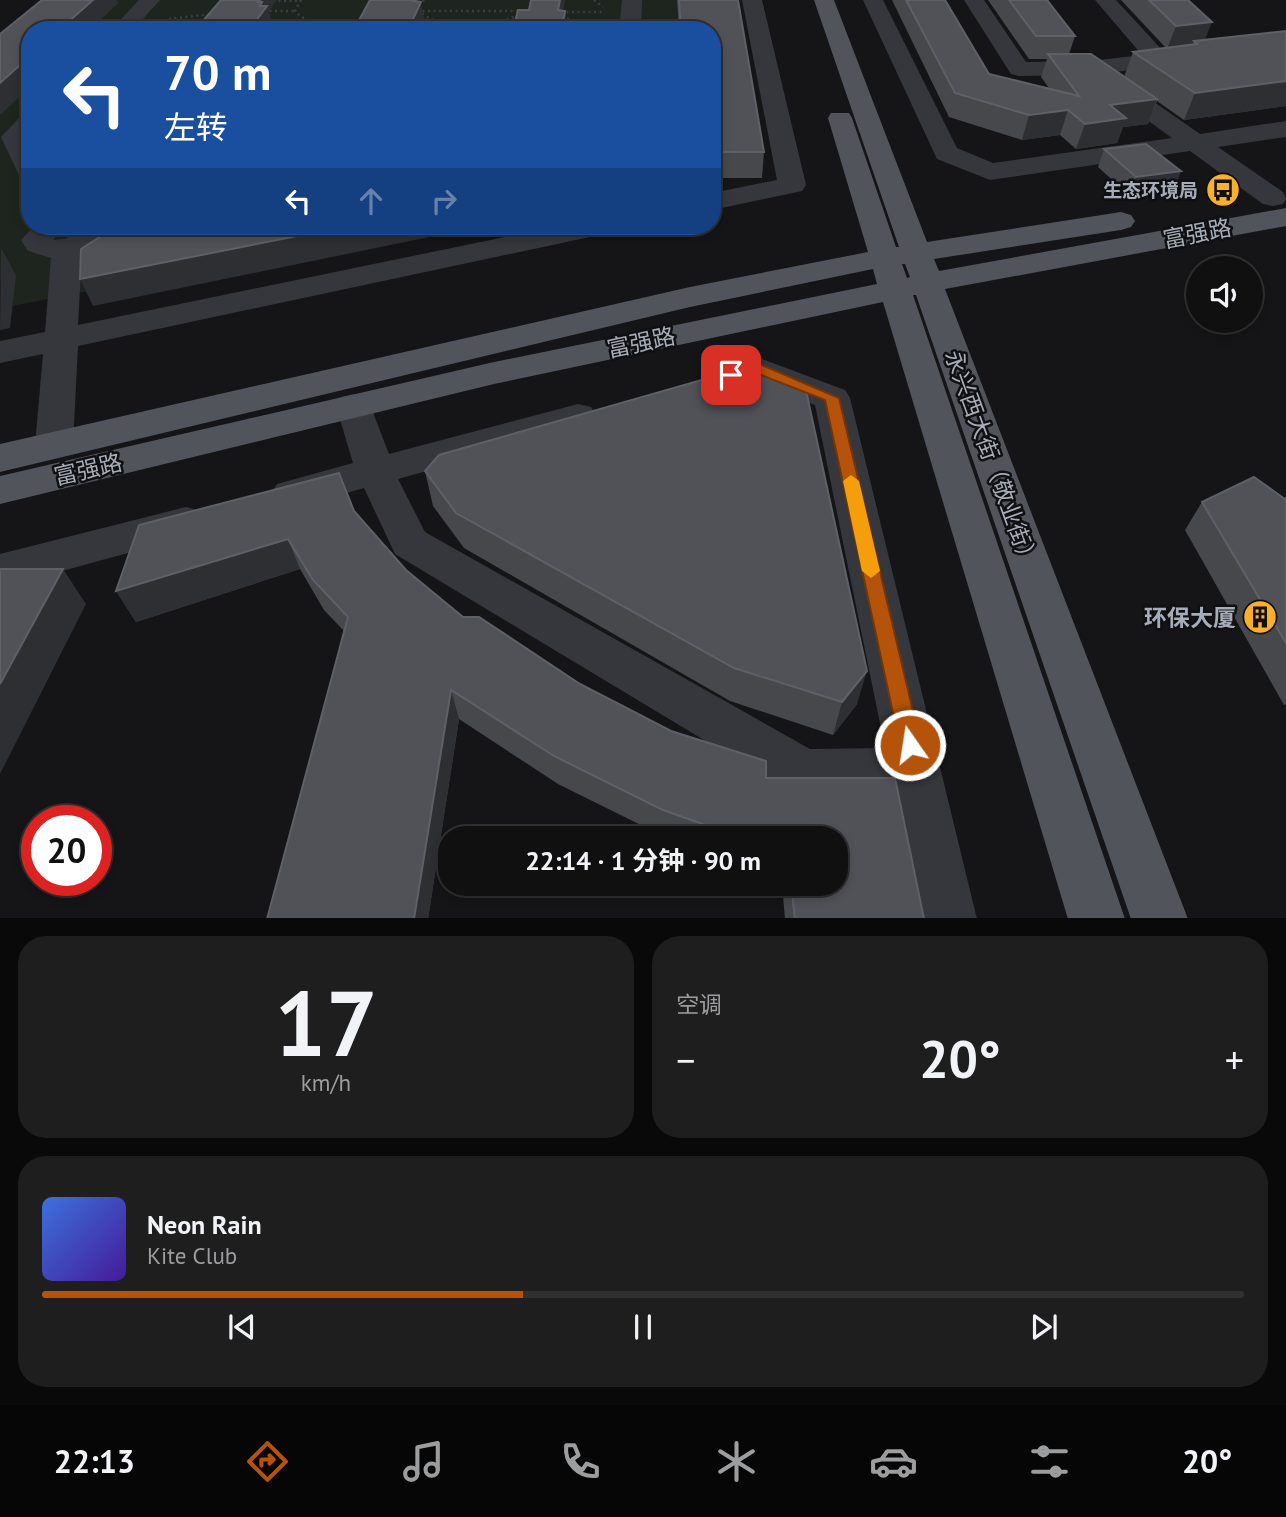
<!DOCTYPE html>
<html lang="zh">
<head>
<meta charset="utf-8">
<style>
  body { margin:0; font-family:"PT Sans","Noto Sans SC",sans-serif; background:#1e1e1f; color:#f1f3f6; height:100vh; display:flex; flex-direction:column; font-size:26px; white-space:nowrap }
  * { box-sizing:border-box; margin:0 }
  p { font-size:23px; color:#9c9d9f }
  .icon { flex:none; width:38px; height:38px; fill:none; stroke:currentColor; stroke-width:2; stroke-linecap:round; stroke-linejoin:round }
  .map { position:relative; height:918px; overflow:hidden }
  .panel { display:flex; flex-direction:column; gap:18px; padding:18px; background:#090909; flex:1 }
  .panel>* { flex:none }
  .hud { position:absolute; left:21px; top:21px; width:700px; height:214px; border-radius:28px; box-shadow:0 4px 10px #0003,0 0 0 2px #303031; background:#1a4fa0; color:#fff; overflow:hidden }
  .tools { position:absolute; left:1186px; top:256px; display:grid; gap:14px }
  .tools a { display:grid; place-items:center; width:77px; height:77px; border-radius:50%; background:#101011; box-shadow:0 4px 10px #0003,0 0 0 2px #303031; font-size:35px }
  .speed { position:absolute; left:21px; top:805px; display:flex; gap:14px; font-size:35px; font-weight:700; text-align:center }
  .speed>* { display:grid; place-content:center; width:91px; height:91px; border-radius:50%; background:#101011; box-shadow:0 4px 10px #0003,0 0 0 2px #303031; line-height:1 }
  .speed .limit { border:10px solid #d22; background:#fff; color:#111 }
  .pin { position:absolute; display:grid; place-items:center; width:60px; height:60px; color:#fff; margin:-30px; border-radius:14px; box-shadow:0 4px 10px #0006 }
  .me { position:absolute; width:77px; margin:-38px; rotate:347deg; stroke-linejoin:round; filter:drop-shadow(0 0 5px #0008) }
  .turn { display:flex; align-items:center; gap:24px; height:147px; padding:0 28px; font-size:32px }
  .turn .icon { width:91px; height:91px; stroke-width:2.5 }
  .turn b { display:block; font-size:49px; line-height:60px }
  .lanes { display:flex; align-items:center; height:66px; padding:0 28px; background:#0003; justify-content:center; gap:35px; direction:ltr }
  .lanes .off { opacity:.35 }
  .big { font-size:52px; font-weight:700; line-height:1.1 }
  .panel .widget { flex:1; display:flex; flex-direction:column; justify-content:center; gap:10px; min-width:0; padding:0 24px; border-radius:28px; background:#1e1e1f }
  .panel .dial { align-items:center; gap:0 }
  .dial b { font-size:91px; line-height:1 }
  .song { display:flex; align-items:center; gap:21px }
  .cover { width:84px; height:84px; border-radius:10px; background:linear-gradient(135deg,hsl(220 70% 55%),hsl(260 70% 35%)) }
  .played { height:7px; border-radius:4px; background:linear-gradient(90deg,#b45309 40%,#303031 40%) }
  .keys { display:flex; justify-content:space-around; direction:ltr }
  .heat { display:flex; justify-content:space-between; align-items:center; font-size:38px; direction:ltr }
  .panel .tiles { flex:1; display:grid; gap:18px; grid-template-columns:1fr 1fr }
  .widget:last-child { grid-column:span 2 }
  .trip { position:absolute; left:438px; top:826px; width:410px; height:70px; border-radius:28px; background:#101011; box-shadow:0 4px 10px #0003,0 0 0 2px #303031; font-weight:700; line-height:70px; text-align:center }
  .tabs { display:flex; height:112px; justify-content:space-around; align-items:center; background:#060607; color:#9c9d9f }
  .tabs .icon { width:49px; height:49px }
  .tabs .selected { color:#b45309 }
  .tabs b { font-size:32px; color:#f1f3f6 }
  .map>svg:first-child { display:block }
  .green { fill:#1d251e }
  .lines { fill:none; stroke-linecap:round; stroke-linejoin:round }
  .path { stroke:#3b3e43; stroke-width:2.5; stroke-dasharray:2 3.5; stroke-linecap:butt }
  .minor { fill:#36373c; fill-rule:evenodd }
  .major { fill:#51545b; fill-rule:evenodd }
  .wall { fill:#46484c }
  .shaded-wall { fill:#2e2f32 }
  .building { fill:#515258; stroke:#5e6067; stroke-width:2 }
  .route { fill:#b45309; stroke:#753606; stroke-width:2 }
  .slow { fill:#f59e0b }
  .labels { text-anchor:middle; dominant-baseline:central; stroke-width:5; stroke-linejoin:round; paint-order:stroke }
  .far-poi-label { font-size:19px; font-weight:bold; fill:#a6acb8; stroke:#101012; text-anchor:end }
  .street-label { font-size:23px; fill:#a6acb8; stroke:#101012 }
  .poi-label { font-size:23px; font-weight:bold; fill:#a6acb8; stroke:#101012; text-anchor:end }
</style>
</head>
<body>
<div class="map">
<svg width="1286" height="919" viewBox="0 0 1286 919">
  <rect width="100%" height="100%" fill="#151517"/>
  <g class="green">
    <polygon points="115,0 686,0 679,30 422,30 424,24 370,30 267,30 271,23 215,30 81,30"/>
    <polygon points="30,81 30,226 261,226 94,290 12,306 0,278 0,115"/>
  </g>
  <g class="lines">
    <g class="path">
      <path d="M301,0L295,11C313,30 340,26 364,22"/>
      <path d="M424,0L419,6L420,12C449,34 484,28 517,16L519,12"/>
      <polyline points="594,0 603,7"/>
      <polyline points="273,1 299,1"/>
      <polyline points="264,11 295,11"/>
      <polyline points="417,11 520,11"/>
      <polyline points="561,12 604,12"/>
      <polyline points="562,16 577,23 582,30"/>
      <polyline points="169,19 212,14"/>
    </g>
    <g class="minor">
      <polygon points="139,0 160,0 133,30 111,30"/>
      <polygon points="622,0 642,0 641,30 619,30"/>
      <polygon points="742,0 762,0 806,185 802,191 712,210 712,193 777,180"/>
      <polygon points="863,0 883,0 957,148 993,163 1172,138 1102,87 1098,82 1102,77 1118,77 1200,134 1286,121 1286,137 1218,147 1283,192 1286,199 1283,204 1273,206 1263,204 1190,151 990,180 937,159"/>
      <polygon points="964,0 984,0 1026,62 1090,61 1142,55 1095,0 1116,0 1164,52 1286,37 1286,51 1090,75 1019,76 1011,74"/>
      <polygon points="30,114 30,179 20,177 1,137 21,116"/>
      <polygon points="34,226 64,226 53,240 65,239 81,231 82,226 111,226 105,240 82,253 78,325 558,226 614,226 609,232 599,235 78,346 73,445 67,454 54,458 41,454 35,445 43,354 0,363 0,341 45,332 51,258 28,251 21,240"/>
      <polygon points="757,357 845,390 850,398 977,919 920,919 895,795 805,797 787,790 395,554 364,488 291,509 277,504 271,494 277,484 353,463 336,406 341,397 354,394 367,397 389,454 578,404 591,407 596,416 591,425 398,479 425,532 810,749 885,748 815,405 745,376 740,368 745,360"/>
      <polygon points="186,507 201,511 207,522 201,533 0,588 0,554"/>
    </g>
    <path class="major" d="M814,0H834L927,242L1121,212L1131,215L1135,221L1131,227L1121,230L934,259L939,271L1286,208V226L945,289L1188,919H1131L916,295H913L1125,919H1068L883,302L494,384L0,504V476L494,362L877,284L873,269L690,307L0,472V444L690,287L868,252L828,118L831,113H849L852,118L896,247H899ZM902,264H905L910,277L907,278Z"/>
  </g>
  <g class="wall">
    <polygon points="677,0 738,0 764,152 762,178 712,178 712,30 679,30"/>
    <polygon points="892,0 945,0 989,74 1049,88 1041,77 1047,59 1029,59 988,0 1047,0 1075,36 1069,54 1124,77 1133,52 1166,48 1121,0 1188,0 1205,39 1286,31 1286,106 1184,120 1157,101 1148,124 1123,127 1117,143 1076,149 1060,135 1022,140 949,117"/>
    <polygon points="1104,149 1181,171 1173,189 1129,195 1098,167"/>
    <polygon points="425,471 857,704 833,735 730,701 464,548 433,506"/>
    <polygon points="339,473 354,511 406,570 463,617 479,617 580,684 671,731 766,761 766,778 895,778 924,919 785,919 782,884 835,884 835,838 667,838 558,784 459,719 428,919 267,919 344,631 324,610 300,569 136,622 116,591 139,525"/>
    <polygon points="1286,498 1286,704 1284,705 1185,530 1202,502 1285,499"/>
  </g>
  <g class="shaded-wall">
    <polygon points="93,0 117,0 118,3 90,30 59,30"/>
    <polygon points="260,0 277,0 269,11 272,23 267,30 249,30"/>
    <polygon points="560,0 565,0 560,30 558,10"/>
    <polygon points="421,2 425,24 422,30 408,30"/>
    <polygon points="565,11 566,30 562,30"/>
    <polygon points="1212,22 1203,45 1197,44 1194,41 1192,46 1167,49 1176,26"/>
    <polygon points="30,56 30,87 0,115 0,83"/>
    <polygon points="1286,81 1286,106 1184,120 1195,93"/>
    <polygon points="1157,99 1148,124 1123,127 1117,143 1076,149 1085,124 1110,105"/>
    <polygon points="1068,110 1060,135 1022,140 1029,115"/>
    <polygon points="718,152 716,178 712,178 712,153"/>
    <polygon points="1181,171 1173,189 1129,195 1136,177"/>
    <polygon points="348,226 483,226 93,306 80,279"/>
    <polygon points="1,248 16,275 10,328 0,330"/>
    <polygon points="288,539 300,569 136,622 116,591"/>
    <polygon points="63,569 86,604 0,774 0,684"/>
    <polygon points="867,671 857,704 833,735 842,702"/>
    <polygon points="451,690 459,719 428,919 414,919"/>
  </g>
  <g class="building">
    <polygon points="42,0 93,0 59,30 30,30 30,56 0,83 0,34"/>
    <polygon points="221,0 260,0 258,2 262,2 260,6 267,6 249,30 195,30"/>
    <polygon points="370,0 410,0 421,2 408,30 357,30 362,22 358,22"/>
    <polygon points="531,0 560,0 558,10 565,11 562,30 513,30 518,10 529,10"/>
    <polygon points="679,0 738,0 764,152 718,152 712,153 712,30 681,30"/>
    <polygon points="906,0 945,0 989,74 1079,96 1048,54 1091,54 1157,99 1110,105 1126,118 1085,124 1068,110 1029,115 955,93"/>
    <polygon points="1009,0 1047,0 1075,36 1036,36"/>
    <polygon points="1149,0 1188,0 1212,22 1176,26"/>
    <polygon points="1286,31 1286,81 1195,93 1133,52 1197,44 1194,41"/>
    <polygon points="1146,144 1181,171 1136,177 1104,149"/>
    <polygon points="139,226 348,226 80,279 81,249 109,231"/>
    <polygon points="754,365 805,386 867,671 842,702 734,668 456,513 425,471 439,455"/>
    <polygon points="339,473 354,511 406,570 463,617 479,617 580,684 671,731 766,761 766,778 895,778 924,919 795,919 791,884 835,884 835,838 742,838 663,810 554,756 451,690 414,919 267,919 348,617 313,580 288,539 116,591 139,525"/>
    <polygon points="1254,477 1285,499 1286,498 1286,643 1202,502"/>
    <polygon points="0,569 63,569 0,684"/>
  </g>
  <polygon class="route" points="757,363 839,398 921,745 917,752 910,754 903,752 900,745 825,400 756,373 731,380 724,375"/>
  <polygon class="slow" points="851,475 859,481 880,571 871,578 862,571 843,481"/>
  <defs>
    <g id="bus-disc" transform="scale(1.75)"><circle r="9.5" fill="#fab129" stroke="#101012"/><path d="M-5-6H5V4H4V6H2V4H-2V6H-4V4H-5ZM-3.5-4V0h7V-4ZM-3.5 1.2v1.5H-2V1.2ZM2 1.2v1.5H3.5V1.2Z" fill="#111"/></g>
    <g id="building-disc" transform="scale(1.75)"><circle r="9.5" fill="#fab129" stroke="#101012"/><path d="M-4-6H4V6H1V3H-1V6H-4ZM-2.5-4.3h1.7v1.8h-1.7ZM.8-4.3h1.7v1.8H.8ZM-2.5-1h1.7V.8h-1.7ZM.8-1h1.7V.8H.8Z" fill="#111"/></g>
  </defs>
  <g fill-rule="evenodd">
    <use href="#bus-disc" x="1223" y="190"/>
    <use href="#building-disc" x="1260" y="617"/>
  </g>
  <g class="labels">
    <g class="far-poi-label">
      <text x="1198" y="190">生态环境局</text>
    </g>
    <g class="street-label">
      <text transform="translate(1197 233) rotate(-11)">富强路</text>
      <text transform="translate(641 342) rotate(-12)">富强路</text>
      <text transform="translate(992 459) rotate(70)">永兴西大街（敬业街）</text>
      <text transform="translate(88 469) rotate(-13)">富强路</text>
    </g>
    <g class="poi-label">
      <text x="1236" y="617">环保大厦</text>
    </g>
  </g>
</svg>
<div class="tools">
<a><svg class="icon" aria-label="sound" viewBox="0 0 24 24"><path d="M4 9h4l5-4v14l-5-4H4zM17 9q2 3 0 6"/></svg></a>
</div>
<div class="speed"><div class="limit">20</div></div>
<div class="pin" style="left:731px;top:375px;background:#d93025"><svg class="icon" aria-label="arrive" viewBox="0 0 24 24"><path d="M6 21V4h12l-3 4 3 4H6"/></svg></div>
<svg class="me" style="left:910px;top:745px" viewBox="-20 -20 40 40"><circle r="17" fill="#b45309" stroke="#fff" stroke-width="3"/><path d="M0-11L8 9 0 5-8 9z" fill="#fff"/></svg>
<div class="trip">22:14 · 1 分钟 · 90 m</div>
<div class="hud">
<div class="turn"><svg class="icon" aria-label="left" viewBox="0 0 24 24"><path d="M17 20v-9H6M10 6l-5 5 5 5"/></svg><div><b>70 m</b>左转</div></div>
<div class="lanes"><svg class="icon" aria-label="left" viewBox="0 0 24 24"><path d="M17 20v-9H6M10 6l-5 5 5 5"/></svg><svg class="icon off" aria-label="ahead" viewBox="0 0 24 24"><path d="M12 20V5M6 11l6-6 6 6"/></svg><svg class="icon off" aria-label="right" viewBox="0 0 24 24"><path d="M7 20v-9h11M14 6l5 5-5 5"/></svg></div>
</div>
</div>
<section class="panel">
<div class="tiles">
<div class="widget dial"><b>17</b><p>km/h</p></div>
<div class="widget"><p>空调</p>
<div class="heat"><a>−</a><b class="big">20°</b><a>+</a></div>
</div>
<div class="widget">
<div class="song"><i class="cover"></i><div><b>Neon Rain</b><p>Kite Club</p></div></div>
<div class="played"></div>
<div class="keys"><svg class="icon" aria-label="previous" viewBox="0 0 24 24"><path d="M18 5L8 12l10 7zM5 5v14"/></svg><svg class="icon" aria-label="pause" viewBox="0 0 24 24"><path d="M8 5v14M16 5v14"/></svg><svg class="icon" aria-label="next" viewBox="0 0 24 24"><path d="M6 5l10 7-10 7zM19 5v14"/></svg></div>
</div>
</div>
</section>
<nav class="tabs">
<b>22:13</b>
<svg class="icon selected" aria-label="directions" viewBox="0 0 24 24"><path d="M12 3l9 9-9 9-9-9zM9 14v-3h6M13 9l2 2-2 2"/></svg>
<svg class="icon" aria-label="music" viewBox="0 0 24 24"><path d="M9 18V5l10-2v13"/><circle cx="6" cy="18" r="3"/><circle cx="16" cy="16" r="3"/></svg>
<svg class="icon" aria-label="phone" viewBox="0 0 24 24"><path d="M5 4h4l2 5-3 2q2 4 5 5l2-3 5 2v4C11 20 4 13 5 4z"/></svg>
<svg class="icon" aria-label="climate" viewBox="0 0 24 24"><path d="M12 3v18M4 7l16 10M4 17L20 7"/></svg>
<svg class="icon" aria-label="car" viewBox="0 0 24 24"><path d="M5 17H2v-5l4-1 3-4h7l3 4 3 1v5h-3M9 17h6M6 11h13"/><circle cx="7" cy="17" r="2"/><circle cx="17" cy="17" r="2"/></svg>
<svg class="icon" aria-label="filters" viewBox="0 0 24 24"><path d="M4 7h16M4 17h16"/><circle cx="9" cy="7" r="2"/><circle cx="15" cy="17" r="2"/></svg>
<b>20°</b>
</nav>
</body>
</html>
